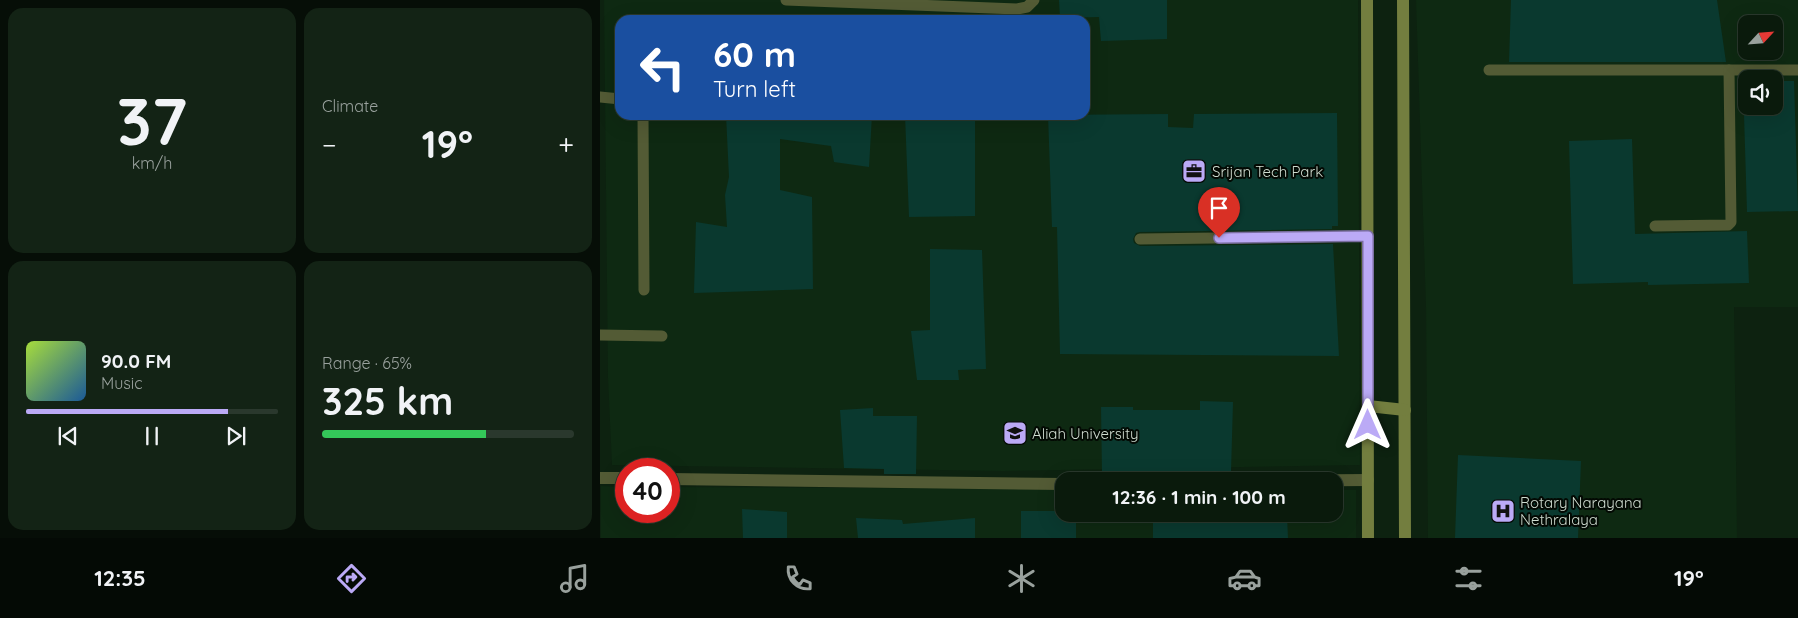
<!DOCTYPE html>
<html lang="en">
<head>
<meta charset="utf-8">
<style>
  body { margin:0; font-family:Quicksand,sans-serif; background:#132315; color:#f1f3f6; height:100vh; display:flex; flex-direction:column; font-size:19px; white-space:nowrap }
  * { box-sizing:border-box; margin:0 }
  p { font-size:16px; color:#99a19d }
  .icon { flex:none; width:28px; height:28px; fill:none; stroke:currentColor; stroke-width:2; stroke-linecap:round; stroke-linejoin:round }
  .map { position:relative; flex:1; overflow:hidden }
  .panel { display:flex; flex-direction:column; gap:8px; padding:8px; background:#060e07; width:600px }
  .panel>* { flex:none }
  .hud { position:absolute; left:15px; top:15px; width:475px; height:105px; border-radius:15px; box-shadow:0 5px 20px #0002,0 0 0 1px #2a382d; background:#1a4fa0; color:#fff; overflow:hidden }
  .needle { width:32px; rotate:64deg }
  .buttons { position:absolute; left:1138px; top:15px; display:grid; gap:10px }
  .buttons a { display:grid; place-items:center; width:45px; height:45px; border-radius:10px; background:#0a1a0c; box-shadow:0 5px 20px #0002,0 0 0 1px #2a382d; font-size:25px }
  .speed { position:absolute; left:15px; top:458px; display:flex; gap:10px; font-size:25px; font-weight:700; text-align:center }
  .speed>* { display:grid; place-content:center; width:65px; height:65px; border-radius:50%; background:#0a1a0c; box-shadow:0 5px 20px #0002,0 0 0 1px #2a382d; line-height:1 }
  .speed .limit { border:8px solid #d22; background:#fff; color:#111 }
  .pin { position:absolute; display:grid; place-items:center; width:42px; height:42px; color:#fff; margin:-51px -21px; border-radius:50% 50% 50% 0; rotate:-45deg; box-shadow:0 0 5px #0007 }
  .pin .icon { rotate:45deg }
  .me { position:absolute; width:55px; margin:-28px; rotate:0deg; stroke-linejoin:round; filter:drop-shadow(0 0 4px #0008) }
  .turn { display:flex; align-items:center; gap:18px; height:105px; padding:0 15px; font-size:22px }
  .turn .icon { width:65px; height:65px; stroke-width:2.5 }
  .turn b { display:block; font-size:35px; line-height:42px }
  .big { font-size:38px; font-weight:700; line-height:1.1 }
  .panel .widget { flex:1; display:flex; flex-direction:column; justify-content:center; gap:8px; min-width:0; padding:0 18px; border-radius:15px; background:#132315 }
  .panel .dial { align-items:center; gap:0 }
  .dial b { font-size:65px; line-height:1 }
  .song { display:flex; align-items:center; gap:15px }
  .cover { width:60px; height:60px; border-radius:8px; background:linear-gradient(135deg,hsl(80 70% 55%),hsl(210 70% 35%)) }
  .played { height:5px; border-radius:2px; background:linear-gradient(90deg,#bbaaf6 80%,#2a382d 80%) }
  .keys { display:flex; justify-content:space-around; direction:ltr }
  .heat { display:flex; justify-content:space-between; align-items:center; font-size:28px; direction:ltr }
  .charge { height:8px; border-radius:4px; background:linear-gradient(90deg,#34c759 65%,#2a382d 0) }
  .panel .tiles { flex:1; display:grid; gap:8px; grid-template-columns:repeat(2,1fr) }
  .trip { position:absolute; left:455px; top:472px; width:288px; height:50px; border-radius:15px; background:#0a1a0c; box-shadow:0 5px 20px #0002,0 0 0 1px #2a382d; font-weight:700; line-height:50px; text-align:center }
  .tab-bar { display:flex; height:80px; justify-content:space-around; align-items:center; background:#040a05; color:#99a19d }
  .tab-bar .icon { width:35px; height:35px }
  .tab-bar .current { color:#bbaaf6 }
  .tab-bar b { font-size:22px; color:#f1f3f6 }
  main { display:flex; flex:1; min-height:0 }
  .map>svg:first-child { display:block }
  .built { fill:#0e2912; fill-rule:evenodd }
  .building { fill:#0a392f }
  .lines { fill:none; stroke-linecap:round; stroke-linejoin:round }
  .lane { stroke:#535b35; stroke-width:11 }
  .street { stroke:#535b35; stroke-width:12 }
  .secondary { stroke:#737e3f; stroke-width:12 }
  .route-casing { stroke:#7a6ea0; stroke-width:12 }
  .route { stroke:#bbaaf6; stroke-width:9 }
  .labels { text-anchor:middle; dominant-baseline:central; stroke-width:4; stroke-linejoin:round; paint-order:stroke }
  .poi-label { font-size:15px; fill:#cfdcd0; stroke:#030903; text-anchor:start }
</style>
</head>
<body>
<main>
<section class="panel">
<div class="tiles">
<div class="widget dial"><b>37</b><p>km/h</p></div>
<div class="widget"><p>Climate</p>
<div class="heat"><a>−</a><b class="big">19°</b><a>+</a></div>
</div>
<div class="widget">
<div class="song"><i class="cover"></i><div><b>90.0 FM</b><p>Music</p></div></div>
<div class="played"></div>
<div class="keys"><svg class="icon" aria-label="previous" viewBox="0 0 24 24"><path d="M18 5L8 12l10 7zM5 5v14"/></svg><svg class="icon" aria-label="pause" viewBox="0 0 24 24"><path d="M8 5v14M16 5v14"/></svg><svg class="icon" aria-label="next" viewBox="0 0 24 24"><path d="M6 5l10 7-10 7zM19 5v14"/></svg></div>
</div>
<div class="widget"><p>Range · 65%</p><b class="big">325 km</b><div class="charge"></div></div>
</div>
</section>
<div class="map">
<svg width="1198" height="538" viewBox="0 0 1198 538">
  <rect width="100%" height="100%" fill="#0d2210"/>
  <g class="built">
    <path d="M4,0H758L760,465L403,471L12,465L8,378ZM20,20H485V115H20Z"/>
    <path d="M816,0H1198V307H1134L1137,538H828L826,307ZM1146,24H1174V51H1146ZM1146,79H1174V106H1146Z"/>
    <polygon points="1,486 26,487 26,511 69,511 69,487 464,489 464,514 734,514 734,490 756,490 756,538 1,538"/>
  </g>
  <g class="building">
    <polygon points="459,0 567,0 567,39 501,41 499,17 460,18"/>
    <polygon points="911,0 1117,0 1126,62 909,62"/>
    <polygon points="1174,81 1194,81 1198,211 1147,212 1143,82 1146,82 1146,106 1174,106"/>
    <polygon points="737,113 738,226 732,226 732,229 540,232 536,233 533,239 534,243 540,246 733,244 739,356 460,354 457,227 452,227 448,115 568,114 568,127 593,128 594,114"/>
    <polygon points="126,115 272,115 269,167 234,162 231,146 180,139 180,190 212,197 213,289 94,293 96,222 127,227 125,195 129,177"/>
    <polygon points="305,115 375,115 375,216 309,217"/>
    <polygon points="1032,139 1035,234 1147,231 1149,283 1048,285 1048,282 973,284 969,141"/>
    <polygon points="330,249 382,250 386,369 358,370 359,380 317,380 311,331 330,330"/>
    <polygon points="600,401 633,402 631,472 586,471 586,474 502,475 501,407 533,407 533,410 600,410"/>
    <polygon points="273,408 273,416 317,416 316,474 284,474 284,469 244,468 240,410"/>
    <polygon points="858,455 981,461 978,538 855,538"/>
    <polygon points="142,509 187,512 187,538 143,538"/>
    <polygon points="421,511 464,511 464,514 476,514 476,538 421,538"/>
    <polygon points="687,516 688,538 553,538 553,520"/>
    <polygon points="256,518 302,520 303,524 375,518 375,538 258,538"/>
  </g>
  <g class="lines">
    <g class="lane">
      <polyline points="186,0 417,9 427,7 434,0"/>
      <polyline points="889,70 1198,70"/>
      <polyline points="0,97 20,99"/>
      <polyline points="43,115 44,290"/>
      <polyline points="1055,226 1128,225 1131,222 1129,70"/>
      <polyline points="540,239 767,236"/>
      <polyline points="0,335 62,336"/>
    </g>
    <g class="street">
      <polyline points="0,478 26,478"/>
      <polyline points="69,479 464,484"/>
      <polyline points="655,481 768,480"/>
    </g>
    <g class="secondary">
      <polyline points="767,0 768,538"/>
      <polyline points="803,0 805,538"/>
      <polyline points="768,406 805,410"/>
    </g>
  </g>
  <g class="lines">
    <g class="route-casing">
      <polyline id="route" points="619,238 768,236 768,425"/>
    </g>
    <use href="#route" class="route"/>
  </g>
  <defs>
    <g id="office-square" transform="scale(1.25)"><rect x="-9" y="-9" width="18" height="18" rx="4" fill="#bbaaf6" stroke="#030903"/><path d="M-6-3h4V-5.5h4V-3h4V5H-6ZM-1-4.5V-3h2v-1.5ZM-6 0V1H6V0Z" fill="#111"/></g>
    <g id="university-square" transform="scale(1.25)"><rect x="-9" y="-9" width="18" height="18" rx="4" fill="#bbaaf6" stroke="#030903"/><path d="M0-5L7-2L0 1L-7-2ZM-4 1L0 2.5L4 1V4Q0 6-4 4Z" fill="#111"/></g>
    <g id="hospital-square" transform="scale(1.25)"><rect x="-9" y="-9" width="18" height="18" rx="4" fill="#bbaaf6" stroke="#030903"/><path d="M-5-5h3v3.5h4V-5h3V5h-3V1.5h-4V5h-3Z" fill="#111"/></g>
  </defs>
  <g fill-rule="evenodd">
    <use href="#office-square" x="594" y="171"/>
    <use href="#university-square" x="415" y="433"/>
    <use href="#hospital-square" x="903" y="511"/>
  </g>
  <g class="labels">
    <g class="poi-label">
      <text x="612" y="171">Srijan Tech Park</text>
      <text x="432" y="433">Aliah University</text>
      <text x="920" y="502">Rotary Narayana<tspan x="920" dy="17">Nethralaya</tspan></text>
    </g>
  </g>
</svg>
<div class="buttons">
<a><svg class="needle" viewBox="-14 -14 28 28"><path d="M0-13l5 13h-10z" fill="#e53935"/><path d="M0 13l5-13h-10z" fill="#99a19d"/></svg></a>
<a><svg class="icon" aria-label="sound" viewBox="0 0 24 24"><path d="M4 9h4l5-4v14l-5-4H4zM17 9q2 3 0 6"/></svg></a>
</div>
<div class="speed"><div class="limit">40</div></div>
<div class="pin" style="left:619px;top:238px;background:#d93025"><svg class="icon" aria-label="arrive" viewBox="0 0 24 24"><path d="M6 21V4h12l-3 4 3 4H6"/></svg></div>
<svg class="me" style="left:768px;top:425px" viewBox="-20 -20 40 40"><path d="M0-17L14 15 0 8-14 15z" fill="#bbaaf6" stroke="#fff" stroke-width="4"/></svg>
<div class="trip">12:36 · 1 min · 100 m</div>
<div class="hud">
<div class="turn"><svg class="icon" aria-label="left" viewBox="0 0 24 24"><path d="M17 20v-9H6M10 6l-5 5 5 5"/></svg><div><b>60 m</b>Turn left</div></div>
</div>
</div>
</main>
<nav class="tab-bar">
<b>12:35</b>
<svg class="icon current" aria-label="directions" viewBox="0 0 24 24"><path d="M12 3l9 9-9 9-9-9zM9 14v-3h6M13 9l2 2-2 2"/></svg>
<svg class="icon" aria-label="music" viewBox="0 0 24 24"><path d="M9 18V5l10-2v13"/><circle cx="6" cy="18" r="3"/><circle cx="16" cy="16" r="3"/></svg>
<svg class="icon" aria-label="phone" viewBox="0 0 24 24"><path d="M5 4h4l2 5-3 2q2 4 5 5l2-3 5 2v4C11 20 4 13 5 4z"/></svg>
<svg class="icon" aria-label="climate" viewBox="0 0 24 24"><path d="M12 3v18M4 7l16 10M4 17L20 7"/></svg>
<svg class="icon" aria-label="car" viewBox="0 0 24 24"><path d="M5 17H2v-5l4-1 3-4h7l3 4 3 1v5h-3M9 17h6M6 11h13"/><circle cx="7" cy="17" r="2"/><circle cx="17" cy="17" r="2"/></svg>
<svg class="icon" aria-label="filters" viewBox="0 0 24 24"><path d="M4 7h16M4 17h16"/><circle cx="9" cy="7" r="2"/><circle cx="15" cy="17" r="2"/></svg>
<b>19°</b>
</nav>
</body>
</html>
